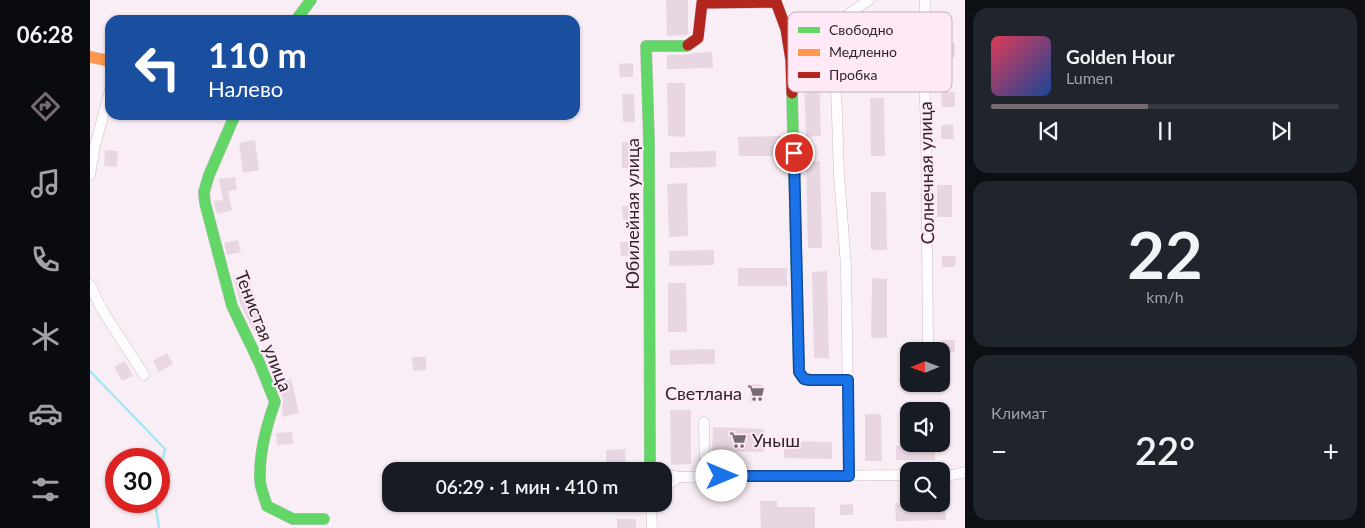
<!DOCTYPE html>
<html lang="ru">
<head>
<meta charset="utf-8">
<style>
  body { margin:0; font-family:Lato,sans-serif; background:#20242c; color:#f1f3f6; height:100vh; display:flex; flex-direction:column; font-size:19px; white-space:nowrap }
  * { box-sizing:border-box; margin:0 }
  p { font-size:16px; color:#9ea1a6 }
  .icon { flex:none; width:28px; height:28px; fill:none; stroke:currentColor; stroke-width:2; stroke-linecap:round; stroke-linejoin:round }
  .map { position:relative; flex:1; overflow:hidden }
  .details { display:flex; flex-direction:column; gap:8px; padding:8px; background:#0d0f14; width:400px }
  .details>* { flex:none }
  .hud { position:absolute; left:15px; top:15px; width:475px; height:105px; border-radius:15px; box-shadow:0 1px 4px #0004; background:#1a4fa0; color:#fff; overflow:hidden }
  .needle { width:32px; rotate:269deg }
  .controls { position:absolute; left:810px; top:342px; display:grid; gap:10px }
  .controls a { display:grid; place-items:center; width:50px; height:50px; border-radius:10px; background:#171b24; box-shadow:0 1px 4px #0004; font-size:25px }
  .speed { position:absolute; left:15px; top:448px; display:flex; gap:10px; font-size:25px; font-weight:700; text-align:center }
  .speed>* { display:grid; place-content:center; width:65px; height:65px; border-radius:50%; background:#171b24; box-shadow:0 1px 4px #0004; line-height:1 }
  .speed .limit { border:8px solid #d22; background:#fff; color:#111 }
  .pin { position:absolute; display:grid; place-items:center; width:42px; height:42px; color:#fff; margin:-21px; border:2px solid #fff; border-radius:50%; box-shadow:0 1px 5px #0007 }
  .me { position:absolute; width:55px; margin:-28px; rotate:90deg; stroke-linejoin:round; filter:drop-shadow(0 0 4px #0008) }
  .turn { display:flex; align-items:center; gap:18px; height:105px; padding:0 20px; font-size:22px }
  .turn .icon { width:65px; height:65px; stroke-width:2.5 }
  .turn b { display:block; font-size:35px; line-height:42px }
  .big { font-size:38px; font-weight:600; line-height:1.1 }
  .details .widget { flex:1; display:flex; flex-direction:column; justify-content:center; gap:8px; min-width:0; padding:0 18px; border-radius:15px; background:#20242c }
  .details .dial { align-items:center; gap:0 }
  .dial b { font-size:65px; line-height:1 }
  .song { display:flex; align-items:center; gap:15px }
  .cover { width:60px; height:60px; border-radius:8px; background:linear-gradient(135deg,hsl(350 70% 55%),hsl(220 70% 35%)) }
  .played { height:5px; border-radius:2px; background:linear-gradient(90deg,#776b73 45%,#363941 45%) }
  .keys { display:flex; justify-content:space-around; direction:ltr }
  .heat { display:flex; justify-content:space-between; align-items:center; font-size:28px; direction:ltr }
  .trip { position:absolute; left:292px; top:462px; width:290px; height:50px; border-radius:15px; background:#171b24; box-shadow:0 1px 4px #0004; font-weight:600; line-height:50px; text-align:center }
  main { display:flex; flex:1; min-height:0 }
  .menu { display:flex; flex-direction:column; width:90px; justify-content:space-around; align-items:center; background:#090b0e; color:#9ea1a6 }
  .menu .icon { width:35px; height:35px }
  .menu .selected { color:#776b73 }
  .menu b { font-size:22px; color:#f1f3f6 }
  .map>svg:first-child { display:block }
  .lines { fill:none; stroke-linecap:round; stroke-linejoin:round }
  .stream { stroke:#a3e7f7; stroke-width:2.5 }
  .building { fill:#e8d6e2 }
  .street-casing { stroke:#cabfc6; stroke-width:11 }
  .fast-casing { stroke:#cabfc6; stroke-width:12 }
  .slow-casing { stroke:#cabfc6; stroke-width:12 }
  .jam-casing { stroke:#cabfc6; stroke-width:12 }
  .street { stroke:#fefcfe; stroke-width:10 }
  .fast { stroke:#63d668; stroke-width:11 }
  .slow { stroke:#ff974d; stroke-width:11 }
  .jam { stroke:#b3261e; stroke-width:11 }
  .route-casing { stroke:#114b97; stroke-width:12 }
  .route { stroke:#1a73e8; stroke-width:9 }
  .labels { text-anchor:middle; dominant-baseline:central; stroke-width:4; stroke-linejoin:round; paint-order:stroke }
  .street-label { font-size:18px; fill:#30252c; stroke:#ffe9f7 }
  .poi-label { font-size:18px; fill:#30252c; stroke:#ffe9f7; text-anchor:end }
  .key { fill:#ffe9f7; stroke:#c1aeba; stroke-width:1 }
  .key-label { font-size:14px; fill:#30252c }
</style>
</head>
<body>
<main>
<nav class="menu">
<b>06:28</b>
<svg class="icon selected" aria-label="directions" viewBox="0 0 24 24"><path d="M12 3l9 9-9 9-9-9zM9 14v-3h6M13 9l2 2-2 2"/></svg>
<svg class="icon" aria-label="music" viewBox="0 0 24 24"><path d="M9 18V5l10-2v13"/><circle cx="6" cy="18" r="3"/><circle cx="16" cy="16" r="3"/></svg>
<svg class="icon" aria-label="phone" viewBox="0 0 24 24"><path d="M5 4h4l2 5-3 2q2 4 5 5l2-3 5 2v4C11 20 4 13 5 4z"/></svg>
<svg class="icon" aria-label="climate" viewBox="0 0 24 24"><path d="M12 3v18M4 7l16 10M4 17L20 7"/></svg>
<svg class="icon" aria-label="car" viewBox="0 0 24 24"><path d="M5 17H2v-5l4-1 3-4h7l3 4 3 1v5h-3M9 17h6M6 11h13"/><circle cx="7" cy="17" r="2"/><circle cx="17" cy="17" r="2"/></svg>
<svg class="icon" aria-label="filters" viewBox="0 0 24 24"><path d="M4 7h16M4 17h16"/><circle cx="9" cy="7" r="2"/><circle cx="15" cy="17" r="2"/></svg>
</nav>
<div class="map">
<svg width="875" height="528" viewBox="0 0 875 528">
  <rect width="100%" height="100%" fill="#faeef6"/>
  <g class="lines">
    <g class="stream">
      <polyline points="0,371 75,449 69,475"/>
      <polyline points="65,501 69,528"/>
    </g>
  </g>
  <g class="building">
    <polygon points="576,0 598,0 598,34 597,35 577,36"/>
    <rect x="845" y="43" width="20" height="14"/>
    <polygon points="728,51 731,136 716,137 713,52"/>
    <polygon points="622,52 623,68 577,69 577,55 597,55 603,53"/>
    <polygon points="543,63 543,77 530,77 529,64"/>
    <polygon points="577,83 595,83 595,137 578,136"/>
    <polygon points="851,92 865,92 865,107 852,107"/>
    <polygon points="532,94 544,94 545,122 533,122"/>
    <polygon points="780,98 794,98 795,156 781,156"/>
    <polygon points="863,124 864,139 851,139 851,125"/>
    <polygon points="694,136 695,156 649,156 648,137"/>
    <polygon points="165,140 169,170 153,173 149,143"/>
    <rect x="532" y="142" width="12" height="26"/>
    <polygon points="15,150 28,151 27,167 14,166"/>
    <polygon points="626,151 626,167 580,168 580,152"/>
    <polygon points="716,161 730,161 732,248 718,248"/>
    <polygon points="145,177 147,189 138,191 142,210 127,214 124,201 133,200 129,179"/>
    <polygon points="597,183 598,236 579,237 577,184"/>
    <rect x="847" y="185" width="15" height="32"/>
    <polygon points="781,192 796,192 797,250 781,250"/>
    <polygon points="532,206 546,206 546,220 533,220"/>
    <polygon points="148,240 151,252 137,255 134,243"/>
    <polygon points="530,242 544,242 544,255 531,256"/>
    <polygon points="624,250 624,265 579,266 579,251"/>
    <polygon points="852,256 866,256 865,267 852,267"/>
    <rect x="648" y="268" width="49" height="18"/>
    <polygon points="737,271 739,358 724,358 722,272"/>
    <polygon points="158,273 169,316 172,315 175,327 163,330 150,303 143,276"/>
    <polygon points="782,278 797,279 797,338 781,338"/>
    <polygon points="578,283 596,283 597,332 578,332"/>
    <rect x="853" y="340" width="12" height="12"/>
    <polygon points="625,349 625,364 580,365 580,350"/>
    <polygon points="77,353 83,364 69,372 63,361"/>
    <polygon points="322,357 336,357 336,370 323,371"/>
    <polygon points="35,361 43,376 32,381 24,367"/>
    <polygon points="201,379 209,413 193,417 192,410 193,399 187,383"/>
    <polygon points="660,384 673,385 672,402 660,402"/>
    <polygon points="580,410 601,410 601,464 581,465"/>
    <polygon points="775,414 791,414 792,461 775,461"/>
    <polygon points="623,427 674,429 674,452 622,451"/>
    <polygon points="202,432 203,444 187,445 186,433"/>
    <polygon points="694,441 742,442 742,459 694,458"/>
    <polygon points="845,445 845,460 806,460 806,446"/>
    <polygon points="535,449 536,471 516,471 516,450"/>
    <polygon points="670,501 687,501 687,507 725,507 725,528 671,528"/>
    <polygon points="805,503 855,504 856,520 806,521"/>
    <polygon points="763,504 763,515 750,515 750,505"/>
    <rect x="527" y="519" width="19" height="9"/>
  </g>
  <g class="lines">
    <g class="street-casing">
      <g id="street">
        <polyline points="835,0 833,58 836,125 838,347"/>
        <polyline points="0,175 5,146 20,90"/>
        <polyline points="0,285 11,308 54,375"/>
        <polyline points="614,422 615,476"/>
        <polyline points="574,474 589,477"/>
        <polyline points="851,475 862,475 875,472"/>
        <polyline points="759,476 756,266 749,175 744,24 779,0"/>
        <polyline points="574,488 589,477 819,475"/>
        <polyline points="561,504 562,528"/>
      </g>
    </g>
    <g class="fast-casing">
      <g id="fast">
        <polyline points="206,20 221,0"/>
        <polyline points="702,93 709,372 714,379 720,380 758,380"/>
        <path d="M145,115L119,175L114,192L115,203L142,306L169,362L185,402C176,427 169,453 170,479C170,488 175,498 177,506L203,519H234"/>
        <polyline points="560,471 559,142 556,46 597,46 598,45"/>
      </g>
    </g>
    <g class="slow-casing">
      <polyline id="slow" points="0,57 20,61"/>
    </g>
    <g class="jam-casing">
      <polyline id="jam" points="598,45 608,38 612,3 686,2 696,29 701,60 702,93"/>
    </g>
    <use href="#street" class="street"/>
    <use href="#fast" class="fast"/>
    <use href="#slow" class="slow"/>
    <use href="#jam" class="jam"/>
  </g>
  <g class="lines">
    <g class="route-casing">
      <polyline id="route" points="632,476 759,476 758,380 720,380 714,379 709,372 704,153"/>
    </g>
    <use href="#route" class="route"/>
  </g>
  <defs>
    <g id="supermarket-bare" transform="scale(1.35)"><path d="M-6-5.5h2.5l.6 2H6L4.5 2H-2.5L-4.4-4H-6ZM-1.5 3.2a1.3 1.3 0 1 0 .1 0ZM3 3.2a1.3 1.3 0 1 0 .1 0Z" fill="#776b73" stroke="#ffe9f7" stroke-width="2.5" paint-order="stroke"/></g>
  </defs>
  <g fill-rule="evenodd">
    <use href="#supermarket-bare" x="666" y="393"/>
    <use href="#supermarket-bare" x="648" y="440"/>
  </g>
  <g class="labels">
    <g class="street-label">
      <text transform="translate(836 173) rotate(-91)">Солнечная улица</text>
      <text transform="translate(542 214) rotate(-90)">Юбилейная улица</text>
      <text transform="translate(174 331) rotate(69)">Тенистая улица</text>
    </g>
    <g class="poi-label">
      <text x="652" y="393">Светлана</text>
      <text x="662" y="440" text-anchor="start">Уныш</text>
    </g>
  </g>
  <rect x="698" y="12" width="164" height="80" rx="8" class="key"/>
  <rect x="708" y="27" width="22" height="6" fill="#63d668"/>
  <rect x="708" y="49" width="22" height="7" fill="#ff974d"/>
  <rect x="708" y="72" width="22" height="6" fill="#b3261e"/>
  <g class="key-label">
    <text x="739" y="35">Свободно</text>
    <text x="739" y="57">Медленно</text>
    <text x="739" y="80">Пробка</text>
  </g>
</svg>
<div class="controls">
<a><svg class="needle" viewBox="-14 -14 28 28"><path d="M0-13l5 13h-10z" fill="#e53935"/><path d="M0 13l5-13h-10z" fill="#9ea1a6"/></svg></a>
<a><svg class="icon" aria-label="sound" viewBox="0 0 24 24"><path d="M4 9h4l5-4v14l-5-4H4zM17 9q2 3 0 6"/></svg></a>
<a><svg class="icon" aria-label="search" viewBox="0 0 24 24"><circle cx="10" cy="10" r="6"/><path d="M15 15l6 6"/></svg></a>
</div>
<div class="speed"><div class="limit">30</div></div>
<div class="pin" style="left:704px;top:153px;background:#d93025"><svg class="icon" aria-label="arrive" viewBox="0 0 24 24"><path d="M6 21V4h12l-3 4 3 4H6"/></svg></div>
<svg class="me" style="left:632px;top:476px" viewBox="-20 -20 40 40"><circle r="19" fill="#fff"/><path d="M0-13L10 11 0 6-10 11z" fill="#1a73e8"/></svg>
<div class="trip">06:29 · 1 мин · 410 m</div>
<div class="hud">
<div class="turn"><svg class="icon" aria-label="left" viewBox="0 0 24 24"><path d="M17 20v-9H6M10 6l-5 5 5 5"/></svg><div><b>110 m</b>Налево</div></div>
</div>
</div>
<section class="details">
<div class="widget">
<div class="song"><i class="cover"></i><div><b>Golden Hour</b><p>Lumen</p></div></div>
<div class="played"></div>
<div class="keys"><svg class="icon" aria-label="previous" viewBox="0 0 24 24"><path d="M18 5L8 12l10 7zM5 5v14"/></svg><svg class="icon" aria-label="pause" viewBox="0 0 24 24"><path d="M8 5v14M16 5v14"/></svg><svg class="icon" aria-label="next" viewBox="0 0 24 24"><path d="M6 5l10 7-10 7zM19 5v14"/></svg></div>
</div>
<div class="widget dial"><b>22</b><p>km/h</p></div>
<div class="widget"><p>Климат</p>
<div class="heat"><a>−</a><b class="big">22°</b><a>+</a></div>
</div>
</section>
</main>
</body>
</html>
